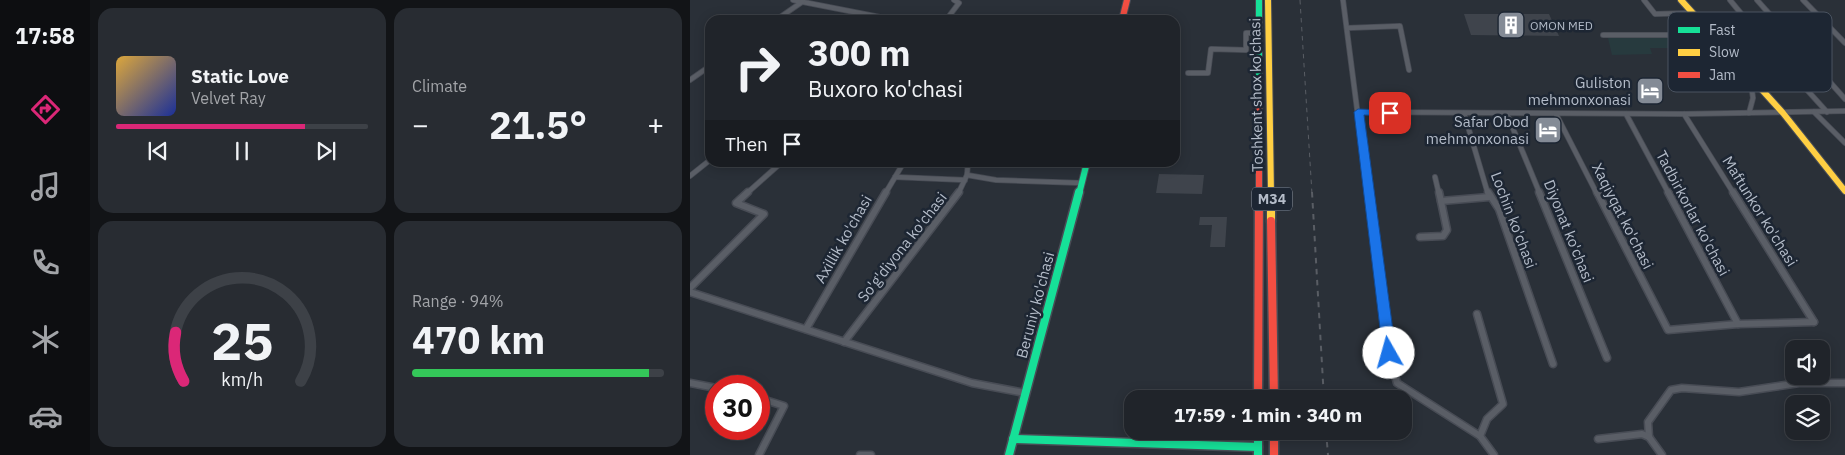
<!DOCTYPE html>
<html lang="en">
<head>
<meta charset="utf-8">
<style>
  body { margin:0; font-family:"IBM Plex Sans",sans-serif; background:#282c32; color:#f1f3f6; height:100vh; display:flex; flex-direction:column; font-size:19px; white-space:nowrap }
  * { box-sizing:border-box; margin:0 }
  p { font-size:16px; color:#a2a4a8 }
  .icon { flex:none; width:28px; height:28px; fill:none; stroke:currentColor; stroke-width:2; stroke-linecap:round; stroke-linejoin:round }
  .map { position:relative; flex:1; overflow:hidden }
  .sheet { display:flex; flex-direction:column; gap:8px; padding:8px; background:#121417; width:600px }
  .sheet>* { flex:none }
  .hud { position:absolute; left:15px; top:15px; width:475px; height:152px; border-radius:15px; box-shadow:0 2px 12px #0003,0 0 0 1px #3d4147; background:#20242a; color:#f1f3f6; overflow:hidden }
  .controls { position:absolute; left:1095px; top:340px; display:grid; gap:10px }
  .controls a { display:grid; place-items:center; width:45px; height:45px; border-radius:10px; background:#20242a; box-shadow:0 2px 12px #0003,0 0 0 1px #3d4147; font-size:25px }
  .speed { position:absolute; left:15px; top:375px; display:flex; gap:10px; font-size:25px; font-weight:700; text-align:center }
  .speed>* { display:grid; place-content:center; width:65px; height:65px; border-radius:50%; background:#20242a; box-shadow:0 2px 12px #0003,0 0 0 1px #3d4147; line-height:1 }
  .speed .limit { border:8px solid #d22; background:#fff; color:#111 }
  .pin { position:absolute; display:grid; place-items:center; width:42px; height:42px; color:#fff; margin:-21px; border-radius:10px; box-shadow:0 2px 8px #0006 }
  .me { position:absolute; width:55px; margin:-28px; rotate:353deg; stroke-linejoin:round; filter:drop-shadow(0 0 4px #0008) }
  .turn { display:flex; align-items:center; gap:18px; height:105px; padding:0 20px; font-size:22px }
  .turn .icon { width:65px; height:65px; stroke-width:2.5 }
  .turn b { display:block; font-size:35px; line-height:42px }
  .then { display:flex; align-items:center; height:48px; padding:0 20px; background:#0003; gap:10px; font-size:19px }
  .big { font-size:38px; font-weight:700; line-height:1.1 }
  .sheet .card { flex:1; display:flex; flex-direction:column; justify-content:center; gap:8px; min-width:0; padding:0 18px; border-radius:15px; background:#282c32 }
  .sheet .dial { align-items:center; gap:0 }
  .dial svg { height:130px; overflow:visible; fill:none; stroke:#3d4147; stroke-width:7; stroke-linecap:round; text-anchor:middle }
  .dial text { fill:#f1f3f6; stroke:none }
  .song { display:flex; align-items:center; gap:15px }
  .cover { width:60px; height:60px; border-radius:8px; background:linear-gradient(135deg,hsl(40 70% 55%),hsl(230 70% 35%)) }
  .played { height:5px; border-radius:2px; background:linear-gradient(90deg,#db2777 75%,#3d4147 75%) }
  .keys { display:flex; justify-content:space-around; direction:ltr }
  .heat { display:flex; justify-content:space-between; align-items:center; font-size:28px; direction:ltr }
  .charge { height:8px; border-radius:4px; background:linear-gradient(90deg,#34c759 94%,#3d4147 0) }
  .sheet .tiles { flex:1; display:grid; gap:8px; grid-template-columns:repeat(2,1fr) }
  .trip { position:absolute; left:434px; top:390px; width:288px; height:50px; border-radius:15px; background:#20242a; box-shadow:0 2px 12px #0003,0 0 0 1px #3d4147; font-weight:700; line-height:50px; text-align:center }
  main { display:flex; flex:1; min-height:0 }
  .menu { display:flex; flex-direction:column; width:90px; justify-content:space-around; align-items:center; background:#0d0e11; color:#a2a4a8 }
  .menu .icon { width:35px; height:35px }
  .menu .selected { color:#db2777 }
  .menu b { font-size:22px; color:#f1f3f6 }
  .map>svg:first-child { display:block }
  .green { fill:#273a3e }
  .building { fill:#3f444c }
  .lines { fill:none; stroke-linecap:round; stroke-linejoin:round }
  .street-far1-casing { stroke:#484c55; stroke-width:6 }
  .street-casing { stroke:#484c55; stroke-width:9 }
  .fast-far1-casing { stroke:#484c55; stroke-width:8 }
  .fast-casing { stroke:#484c55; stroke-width:11 }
  .slow-far1-casing { stroke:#484c55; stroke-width:8 }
  .slow-casing { stroke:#484c55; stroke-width:11 }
  .jam-far1-casing { stroke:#484c55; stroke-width:8 }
  .jam-casing { stroke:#484c55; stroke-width:11 }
  .street-far1 { stroke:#5a5e66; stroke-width:4.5 }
  .street { stroke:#5a5e66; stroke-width:6 }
  .fast-far1 { stroke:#16e098; stroke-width:6 }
  .fast { stroke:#16e098; stroke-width:8 }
  .slow-far1 { stroke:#ffcf43; stroke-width:6 }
  .slow { stroke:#ffcf43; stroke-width:8 }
  .jam-far1 { stroke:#f24e42; stroke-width:6 }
  .jam { stroke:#f24e42; stroke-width:8 }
  .rail-far1 { stroke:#595d64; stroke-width:1; stroke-dasharray:4.5 4.5; stroke-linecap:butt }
  .rail { stroke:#595d64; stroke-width:2; stroke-dasharray:5.5 5.5; stroke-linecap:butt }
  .route { fill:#1a73e8; stroke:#114b97 }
  .labels { text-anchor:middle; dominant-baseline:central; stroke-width:5; stroke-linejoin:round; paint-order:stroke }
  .far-poi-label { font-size:12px; fill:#b4bcc9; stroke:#1d2633; text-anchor:start }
  .shield { fill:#1d2633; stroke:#878f9c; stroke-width:1 }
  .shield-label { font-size:14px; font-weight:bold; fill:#b4bcc9 }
  .poi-label { font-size:15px; fill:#b4bcc9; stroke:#1d2633; text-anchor:end }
  .street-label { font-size:15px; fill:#b4bcc9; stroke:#1d2633 }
  .key { fill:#1d2633; stroke:#4a5360; stroke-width:1 }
  .key-label { font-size:14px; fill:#b4bcc9 }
</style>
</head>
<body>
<main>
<nav class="menu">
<b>17:58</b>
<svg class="icon selected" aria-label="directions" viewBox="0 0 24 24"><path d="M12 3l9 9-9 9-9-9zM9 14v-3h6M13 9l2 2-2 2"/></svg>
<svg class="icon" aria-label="music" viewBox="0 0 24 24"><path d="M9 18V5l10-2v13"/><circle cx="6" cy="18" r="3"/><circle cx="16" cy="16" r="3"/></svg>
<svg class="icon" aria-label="phone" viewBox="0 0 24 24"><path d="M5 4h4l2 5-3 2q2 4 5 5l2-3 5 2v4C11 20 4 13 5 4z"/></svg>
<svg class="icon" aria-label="climate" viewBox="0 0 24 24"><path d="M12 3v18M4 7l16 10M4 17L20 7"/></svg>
<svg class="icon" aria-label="car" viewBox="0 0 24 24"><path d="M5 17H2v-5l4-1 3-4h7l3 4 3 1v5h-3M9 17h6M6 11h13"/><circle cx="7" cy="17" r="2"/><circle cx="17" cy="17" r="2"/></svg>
</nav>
<section class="sheet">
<div class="tiles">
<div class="card">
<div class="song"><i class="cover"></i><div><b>Static Love</b><p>Velvet Ray</p></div></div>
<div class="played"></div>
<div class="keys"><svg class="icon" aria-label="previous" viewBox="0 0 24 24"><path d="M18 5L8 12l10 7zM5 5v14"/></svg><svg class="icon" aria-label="pause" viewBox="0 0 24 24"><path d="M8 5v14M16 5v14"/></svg><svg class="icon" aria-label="next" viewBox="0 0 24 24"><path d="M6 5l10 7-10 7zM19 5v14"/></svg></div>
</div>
<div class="card"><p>Climate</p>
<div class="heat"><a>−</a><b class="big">21.5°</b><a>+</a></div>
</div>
<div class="card dial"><svg viewBox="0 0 100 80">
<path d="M14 69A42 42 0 1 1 86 69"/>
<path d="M14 69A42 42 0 0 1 9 39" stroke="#db2777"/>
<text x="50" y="56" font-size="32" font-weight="700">25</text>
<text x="50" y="72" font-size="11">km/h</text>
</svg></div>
<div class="card"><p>Range · 94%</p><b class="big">470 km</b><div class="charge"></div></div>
</div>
</section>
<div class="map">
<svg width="1155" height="455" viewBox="0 0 1155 455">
  <rect width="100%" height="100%" fill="#2a3038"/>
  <polygon class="green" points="918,38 991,38 998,48 960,48 962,54 922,55"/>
  <g class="building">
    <polygon points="774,14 859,14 869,36 781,35"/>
    <polygon points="469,174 514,175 512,194 466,193"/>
    <polygon points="510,217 537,217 535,247 520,247 522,225 509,225"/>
  </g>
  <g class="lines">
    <g class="street-far1-casing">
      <g id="street-far1">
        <polyline points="103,0 205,20"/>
        <polyline points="653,0 678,194"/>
        <polyline points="954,0 965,14 1003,13"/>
        <polyline points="1040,0 1072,39"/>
        <polyline points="1067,0 1155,99"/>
        <polyline points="1113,0 1155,43"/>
        <polyline points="86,20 112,2"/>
        <polyline points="256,20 269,3 264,0"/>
        <polyline points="657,28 710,26 719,70"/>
        <polyline points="913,35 1023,35"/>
        <polyline points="1079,48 1137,112"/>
        <polyline points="498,73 518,73 521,49 556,50 556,33 569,33"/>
        <polyline points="0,80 20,66"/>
        <polyline points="668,112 994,114 1155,111"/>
        <polyline points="1124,112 1155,143"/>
        <polyline points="774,113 798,194"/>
        <polyline points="1059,113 1063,98 1060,77"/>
        <polyline points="817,114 850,194"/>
        <polyline points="866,114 907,194"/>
        <polyline points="936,114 979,194"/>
        <polyline points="994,114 1044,194"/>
        <polyline points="277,175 306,180 392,183"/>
        <polyline points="0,176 20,160"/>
        <polyline points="205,177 275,180"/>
        <polyline points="745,177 749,194"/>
        <polyline points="56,194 92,162"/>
        <polyline points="195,194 214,162"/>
        <polyline points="268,194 277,175 278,162"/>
      </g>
    </g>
    <g class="street-casing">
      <g id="street">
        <polyline points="678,192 699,353 707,383 790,436 804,455"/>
        <polyline points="798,192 809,209 863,364"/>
        <polyline points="849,192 917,358"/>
        <polyline points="907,192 978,330 1048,324 1124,322"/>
        <polyline points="978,192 1048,324"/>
        <polyline points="1043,192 1124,322"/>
        <polyline points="751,201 799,197"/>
        <polyline points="730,237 753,236 757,230 749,192"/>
        <polyline points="0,288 74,214 46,203 58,192"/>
        <polyline points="0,292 282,383 335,393"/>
        <polyline points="787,314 813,404 797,419 790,436"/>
        <polyline points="116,329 196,192"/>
        <polyline points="154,342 269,192"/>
        <polyline points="0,383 26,388"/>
        <polyline points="69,398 94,406 69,455"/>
        <polyline points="959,437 958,422 981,390 992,388 1049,392 1109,383 1155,383"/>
        <polyline points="908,439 952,434 959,437 972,455"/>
        <polyline points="170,455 181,455"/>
      </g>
    </g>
    <g class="fast-far1-casing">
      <g id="fast-far1">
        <polyline points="569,0 569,103"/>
        <polyline points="389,194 397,162"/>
      </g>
    </g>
    <g class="fast-casing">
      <g id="fast">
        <polyline points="568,431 568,455"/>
        <polyline points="323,439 568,447"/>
        <polyline points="319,455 389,192"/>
      </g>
    </g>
    <g class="slow-far1-casing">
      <g id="slow-far1">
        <polyline points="578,0 581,194"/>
        <polyline points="991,0 1093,113 1155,191"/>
      </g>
    </g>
    <g class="slow-casing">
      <polyline id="slow" points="581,192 581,221"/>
    </g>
    <g class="jam-far1-casing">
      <g id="jam-far1">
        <polyline points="432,20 437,0"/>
        <polyline points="569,194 569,103"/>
      </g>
    </g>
    <g class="jam-casing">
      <g id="jam">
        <polyline points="581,221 584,399"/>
        <polyline points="568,399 569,192"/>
        <polyline points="584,431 584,455"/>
      </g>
    </g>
    <use href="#street-far1" class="street-far1"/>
    <use href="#street" class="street"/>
    <use href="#fast-far1" class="fast-far1"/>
    <use href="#fast" class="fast"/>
    <use href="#slow-far1" class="slow-far1"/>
    <use href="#slow" class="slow"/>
    <use href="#jam-far1" class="jam-far1"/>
    <use href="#jam" class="jam"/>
    <polyline class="rail-far1" points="610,0 622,194"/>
    <g class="rail">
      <polyline points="622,192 634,399"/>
      <polyline points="636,431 638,455"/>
    </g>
  </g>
  <polygon class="route" points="668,109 700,110 705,113 700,116 674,115 706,353 704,357 699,359 695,357 693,353 664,112"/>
  <defs>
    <g id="building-square" transform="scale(1.4375)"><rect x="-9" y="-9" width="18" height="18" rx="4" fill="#848b96" stroke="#1d2633"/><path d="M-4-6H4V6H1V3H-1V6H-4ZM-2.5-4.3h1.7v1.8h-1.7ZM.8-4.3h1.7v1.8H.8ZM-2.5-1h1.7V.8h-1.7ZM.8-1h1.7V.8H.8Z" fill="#fff"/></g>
    <g id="hotel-square" transform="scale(1.4375)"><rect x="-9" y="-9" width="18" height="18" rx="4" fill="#848b96" stroke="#1d2633"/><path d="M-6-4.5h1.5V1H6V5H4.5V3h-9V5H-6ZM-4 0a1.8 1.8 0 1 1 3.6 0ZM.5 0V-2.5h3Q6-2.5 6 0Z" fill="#fff"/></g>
  </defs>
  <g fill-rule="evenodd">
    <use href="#building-square" x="821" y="25"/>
    <use href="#hotel-square" x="960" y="91"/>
    <use href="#hotel-square" x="858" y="130"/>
  </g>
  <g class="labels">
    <g class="far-poi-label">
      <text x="840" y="25">OMON MED</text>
    </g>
    <rect class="shield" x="562" y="187.5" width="40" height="23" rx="4"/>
    <g class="shield-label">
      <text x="582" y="199">M34</text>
    </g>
    <g class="poi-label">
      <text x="941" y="82">Guliston<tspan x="941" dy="17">mehmonxonasi</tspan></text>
      <text x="839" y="121">Safar Obod<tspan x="839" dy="17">mehmonxonasi</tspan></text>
    </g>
    <g class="street-label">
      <text transform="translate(566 95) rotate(-91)">Toshkent shox ko'chasi</text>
      <text transform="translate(1070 211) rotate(58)">Maftunkor ko'chasi</text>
      <text transform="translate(1003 213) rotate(62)">Tadbirkorlar ko'chasi</text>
      <text transform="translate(933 216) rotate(63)">Xaqiyqat ko'chasi</text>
      <text transform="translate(824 220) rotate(69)">Lochin ko'chasi</text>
      <text transform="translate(879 231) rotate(68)">Diyonat ko'chasi</text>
      <text transform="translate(153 239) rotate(-60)">Axillik ko'chasi</text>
      <text transform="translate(212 247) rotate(-52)">So'g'diyona ko'chasi</text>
      <text transform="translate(345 305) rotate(-75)">Beruniy ko'chasi</text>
    </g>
  </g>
  <rect x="978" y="12" width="164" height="80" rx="8" class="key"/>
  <rect x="988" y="27" width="22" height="6" fill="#16e098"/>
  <rect x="988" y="49" width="22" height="7" fill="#ffcf43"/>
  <rect x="988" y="72" width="22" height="6" fill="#f24e42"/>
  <g class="key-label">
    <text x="1019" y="35">Fast</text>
    <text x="1019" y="57">Slow</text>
    <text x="1019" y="80">Jam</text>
  </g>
</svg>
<div class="controls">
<a><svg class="icon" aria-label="sound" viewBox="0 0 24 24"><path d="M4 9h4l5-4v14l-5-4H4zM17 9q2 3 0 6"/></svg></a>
<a><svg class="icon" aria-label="layers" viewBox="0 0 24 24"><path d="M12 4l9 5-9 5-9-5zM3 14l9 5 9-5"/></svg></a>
</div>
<div class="speed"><div class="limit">30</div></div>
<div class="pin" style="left:700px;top:113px;background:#d93025"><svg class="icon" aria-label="arrive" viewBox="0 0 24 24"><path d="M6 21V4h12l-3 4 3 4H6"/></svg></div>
<svg class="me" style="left:699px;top:353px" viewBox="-20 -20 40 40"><circle r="19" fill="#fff"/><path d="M0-13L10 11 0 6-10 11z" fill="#1a73e8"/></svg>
<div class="trip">17:59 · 1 min · 340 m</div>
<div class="hud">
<div class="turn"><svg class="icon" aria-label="right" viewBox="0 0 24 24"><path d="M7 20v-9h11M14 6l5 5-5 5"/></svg><div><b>300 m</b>Buxoro ko'chasi</div></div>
<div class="then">Then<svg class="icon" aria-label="arrive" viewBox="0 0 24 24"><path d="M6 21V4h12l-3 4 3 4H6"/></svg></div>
</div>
</div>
</main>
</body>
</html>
